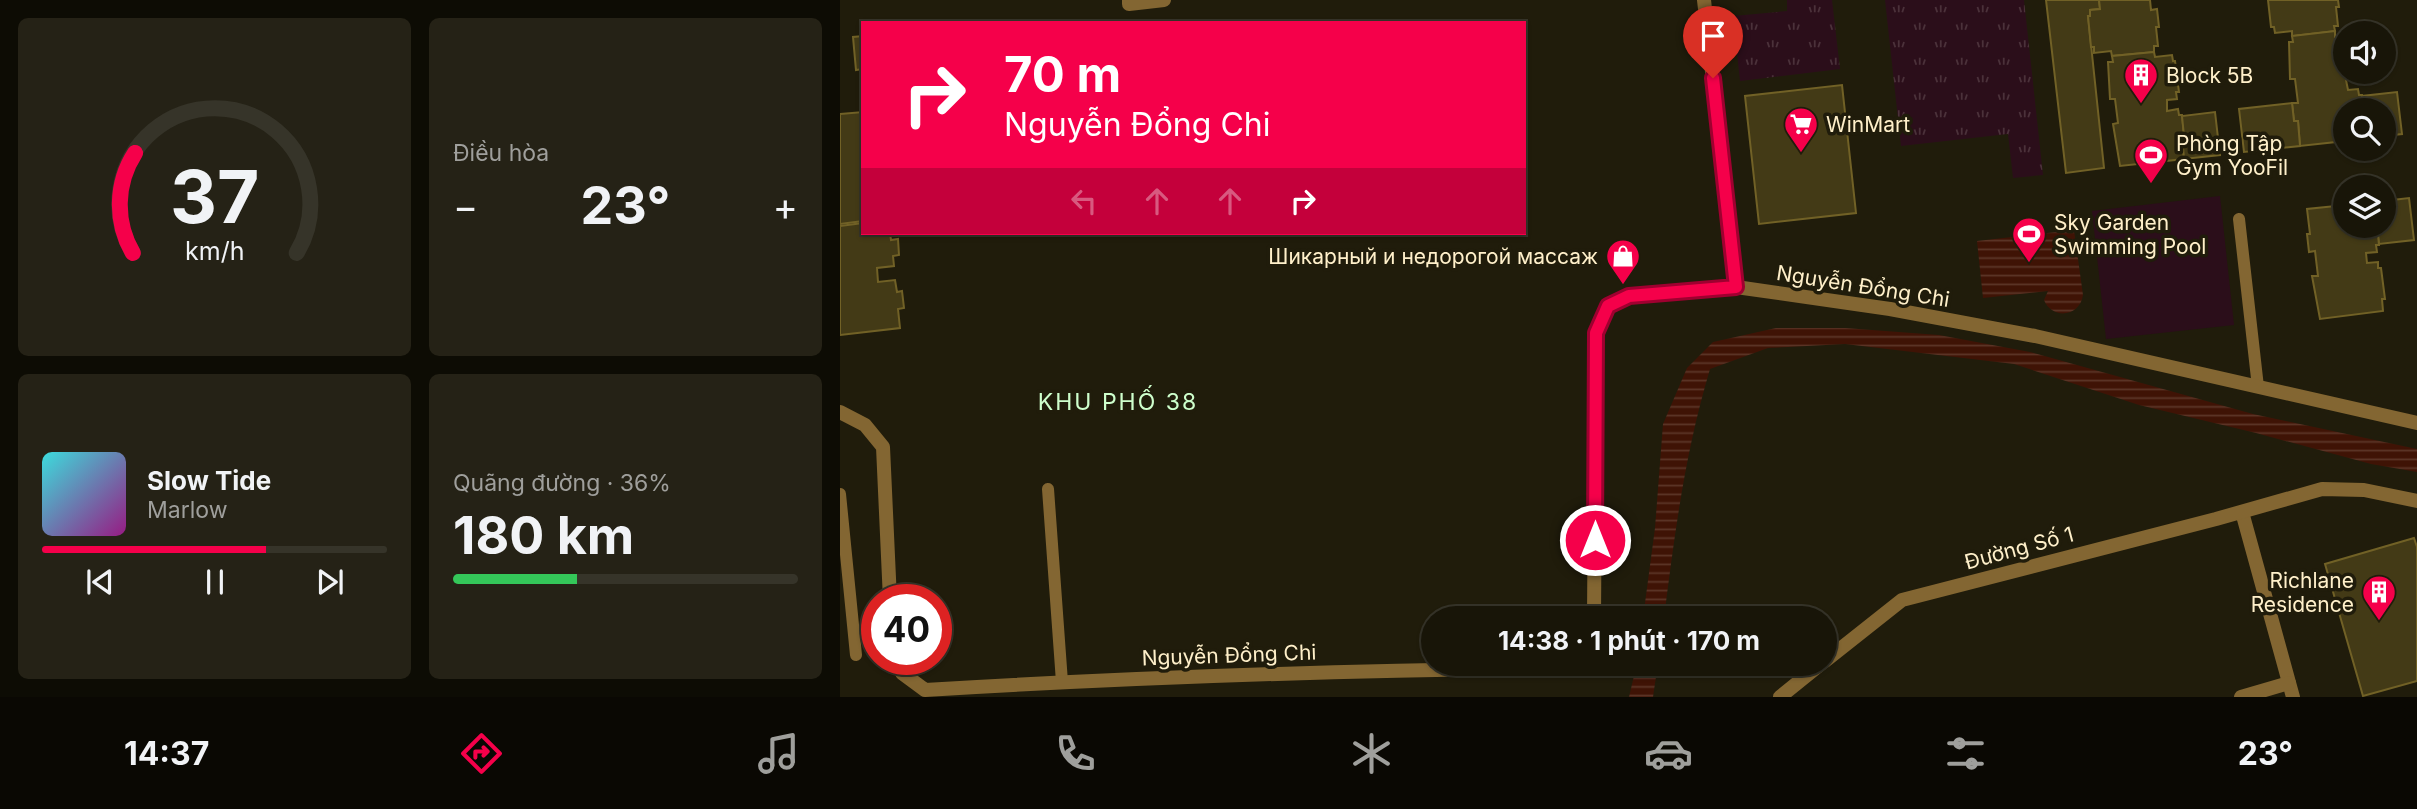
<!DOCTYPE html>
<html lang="vi">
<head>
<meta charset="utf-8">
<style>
  body { margin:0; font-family:Inter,sans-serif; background:#252216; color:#f1f3f6; height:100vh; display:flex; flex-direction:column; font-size:26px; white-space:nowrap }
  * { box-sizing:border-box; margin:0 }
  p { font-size:23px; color:#9f9f9c }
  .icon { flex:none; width:38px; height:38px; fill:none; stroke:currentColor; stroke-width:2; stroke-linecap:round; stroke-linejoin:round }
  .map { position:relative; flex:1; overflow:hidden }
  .drawer { display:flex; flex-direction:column; gap:18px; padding:18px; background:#0d0c04; width:840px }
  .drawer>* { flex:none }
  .hud { position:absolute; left:21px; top:21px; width:665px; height:214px; border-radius:0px; box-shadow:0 2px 5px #0004,0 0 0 2px #363429; background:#f5004a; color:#fff; overflow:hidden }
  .tools { position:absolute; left:1493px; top:21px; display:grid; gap:14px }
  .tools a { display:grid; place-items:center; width:63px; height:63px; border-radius:50%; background:#181508; box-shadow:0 2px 5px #0004,0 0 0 2px #363429; font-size:35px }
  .speed { position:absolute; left:21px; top:584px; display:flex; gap:14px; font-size:35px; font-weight:700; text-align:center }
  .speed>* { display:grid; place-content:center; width:91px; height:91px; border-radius:50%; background:#181508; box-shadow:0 2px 5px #0004,0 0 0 2px #363429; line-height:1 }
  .speed .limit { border:10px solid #d22; background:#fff; color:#111 }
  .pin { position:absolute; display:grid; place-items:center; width:60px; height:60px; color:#fff; margin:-72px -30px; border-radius:50% 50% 50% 0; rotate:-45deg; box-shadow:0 0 7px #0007 }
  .pin .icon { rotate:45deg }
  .me { position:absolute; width:77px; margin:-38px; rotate:0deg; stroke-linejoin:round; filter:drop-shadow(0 0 5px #0008) }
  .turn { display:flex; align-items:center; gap:24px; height:147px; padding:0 28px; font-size:32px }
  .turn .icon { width:91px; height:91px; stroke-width:2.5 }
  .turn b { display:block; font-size:49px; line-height:60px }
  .lanes { display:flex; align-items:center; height:66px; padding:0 28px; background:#0003; justify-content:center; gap:35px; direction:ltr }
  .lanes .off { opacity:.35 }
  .big { font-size:52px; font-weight:700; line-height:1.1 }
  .drawer .card { flex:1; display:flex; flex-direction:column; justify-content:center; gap:10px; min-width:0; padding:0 24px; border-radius:10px; background:#252216 }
  .drawer .dial { align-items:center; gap:0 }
  .dial svg { height:182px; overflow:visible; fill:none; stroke:#363429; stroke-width:7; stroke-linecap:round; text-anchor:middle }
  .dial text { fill:#f1f3f6; stroke:none }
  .song { display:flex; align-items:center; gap:21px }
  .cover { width:84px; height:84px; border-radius:10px; background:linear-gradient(135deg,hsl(180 70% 55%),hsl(310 70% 35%)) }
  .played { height:7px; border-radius:4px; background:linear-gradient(90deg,#f5004a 65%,#363429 65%) }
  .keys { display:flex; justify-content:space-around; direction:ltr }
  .heat { display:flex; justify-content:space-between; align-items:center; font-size:38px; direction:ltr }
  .charge { height:10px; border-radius:5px; background:linear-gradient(90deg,#34c759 36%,#363429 0) }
  .drawer .tiles { flex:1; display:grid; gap:18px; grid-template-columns:repeat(2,1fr) }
  .trip { position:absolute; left:581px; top:606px; width:416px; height:70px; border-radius:35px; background:#181508; box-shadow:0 2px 5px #0004,0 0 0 2px #363429; font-weight:700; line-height:70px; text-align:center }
  .menu { display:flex; height:112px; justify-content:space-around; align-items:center; background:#0a0803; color:#9f9f9c }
  .menu .icon { width:49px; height:49px }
  .menu .selected { color:#f5004a }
  .menu b { font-size:32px; color:#f1f3f6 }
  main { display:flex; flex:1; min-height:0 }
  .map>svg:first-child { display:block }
  .park { fill:url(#park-tufts) }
  .pitch { fill:#2b0e1a }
  .water { fill:url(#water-rules) }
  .building { fill:#433a16; stroke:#716126; stroke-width:2 }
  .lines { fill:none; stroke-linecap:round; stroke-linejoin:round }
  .service { stroke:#836632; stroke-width:12 }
  .minor { stroke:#836632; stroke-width:14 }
  .tertiary { stroke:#836632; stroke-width:14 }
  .route-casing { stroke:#9f0030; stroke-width:18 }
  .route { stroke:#f5004a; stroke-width:12 }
  .labels { text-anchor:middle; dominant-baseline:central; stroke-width:7; stroke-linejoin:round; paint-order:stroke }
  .poi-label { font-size:21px; fill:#fff0ca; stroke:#201c0b; text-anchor:start }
  .street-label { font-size:21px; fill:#fff0ca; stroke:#201c0b }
  .neighbourhood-label { font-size:23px; letter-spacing:2px; fill:#ceffcc; stroke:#201c0b }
</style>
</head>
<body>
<main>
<section class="drawer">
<div class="tiles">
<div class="card dial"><svg viewBox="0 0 100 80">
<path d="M14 69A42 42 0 1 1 86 69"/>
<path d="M14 69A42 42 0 0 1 15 25" stroke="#f5004a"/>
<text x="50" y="56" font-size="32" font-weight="700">37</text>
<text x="50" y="72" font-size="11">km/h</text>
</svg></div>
<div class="card"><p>Điều hòa</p>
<div class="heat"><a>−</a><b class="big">23°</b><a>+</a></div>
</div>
<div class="card">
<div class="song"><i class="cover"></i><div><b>Slow Tide</b><p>Marlow</p></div></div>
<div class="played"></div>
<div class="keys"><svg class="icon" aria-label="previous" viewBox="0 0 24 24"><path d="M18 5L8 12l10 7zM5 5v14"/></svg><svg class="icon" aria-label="pause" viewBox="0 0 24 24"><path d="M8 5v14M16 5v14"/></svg><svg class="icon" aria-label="next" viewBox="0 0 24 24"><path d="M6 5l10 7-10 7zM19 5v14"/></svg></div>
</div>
<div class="card"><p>Quãng đường · 36%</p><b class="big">180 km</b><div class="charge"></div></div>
</div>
</section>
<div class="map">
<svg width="1577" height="697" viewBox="0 0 1577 697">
  <defs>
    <pattern id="park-tufts" width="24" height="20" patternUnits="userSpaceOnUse" patternTransform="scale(1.75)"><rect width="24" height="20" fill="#2b0e1a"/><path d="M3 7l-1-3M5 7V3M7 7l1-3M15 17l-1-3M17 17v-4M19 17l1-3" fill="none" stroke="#4b313a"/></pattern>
    <pattern id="water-rules" width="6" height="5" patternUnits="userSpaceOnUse" patternTransform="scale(1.75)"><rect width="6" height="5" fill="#3f1305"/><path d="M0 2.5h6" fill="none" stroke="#5c3628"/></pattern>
  </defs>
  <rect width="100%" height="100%" fill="#201c0b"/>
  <g class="park">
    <polygon points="947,0 992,0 1000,69 900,81 893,16 947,11"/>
    <polygon points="1045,0 1184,0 1203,175 1173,178 1168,134 1061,146"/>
  </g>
  <polygon class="pitch" points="1380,196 1394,325 1266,339 1252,211"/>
  <g class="water">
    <path d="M1234,230L1243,295C1240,317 1212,320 1204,300L1208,291L1143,298L1137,241Z"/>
    <path d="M936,328H1005L1099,335L1190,352L1413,414L1577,449V472L1531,464L1416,433L1299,405L1174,364L1005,344L928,348L870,369C845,453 835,531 824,618H803L815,528L823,424L847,368L873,342Z"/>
    <polygon points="797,663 818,663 813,697 789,697"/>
  </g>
  <g class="building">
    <polygon points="1206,0 1259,0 1260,9 1250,10 1250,16 1248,16 1264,168 1226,173"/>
    <polygon points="1259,0 1310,0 1311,10 1317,9 1319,27 1316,27 1318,46 1314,46 1314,52 1272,56 1271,51 1254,53 1254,47 1251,47 1248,16 1250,16 1250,10 1260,9"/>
    <polygon points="1428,0 1498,0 1499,7 1496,7 1498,26 1494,26 1495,31 1452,36 1452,31 1435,33 1434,27 1431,27"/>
    <polygon points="1495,31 1495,37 1505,36 1505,72 1519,72 1517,72 1517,78 1506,80 1508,90 1518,89 1519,95 1522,95 1523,110 1505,110 1505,141 1460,146 1458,121 1454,121 1452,103 1458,103 1455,79 1450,79 1449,42 1453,42 1452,36"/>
    <polygon points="23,36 23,69 16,70 13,37"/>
    <polygon points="1314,52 1315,57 1332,55 1333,61 1335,61 1339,92 1336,92 1337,99 1327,100 1327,111 1338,109 1339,115 1342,115 1345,146 1343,147 1344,159 1280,166 1273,124 1278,123 1275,99 1270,99 1268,62 1273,62 1272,56"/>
    <polygon points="1002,85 1016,213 919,224 905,96"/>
    <polygon points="1557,92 1562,134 1544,136 1544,110 1523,110 1522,96"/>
    <polygon points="1452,103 1454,121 1458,121 1460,146 1404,152 1399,109"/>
    <polygon points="23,112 23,221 0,224 0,114"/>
    <polygon points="1375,112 1380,155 1344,159 1343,147 1345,146 1342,116"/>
    <polygon points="1569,198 1574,240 1539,244 1537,226 1544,226 1544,201"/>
    <polygon points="1505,205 1505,226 1537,226 1539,245 1536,245 1537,252 1526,253 1527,263 1538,262 1538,268 1541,268 1545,299 1542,299 1543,311 1480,319 1472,276 1478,276 1475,251 1469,252 1467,234 1470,234 1467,209"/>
    <polygon points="23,223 23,233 50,233 51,240 58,239 59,255 53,256 54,266 37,268 38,282 55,280 57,292 62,291 64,308 58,309 60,328 0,335 0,226"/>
    <polygon points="1574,538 1577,547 1577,681 1523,696 1485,564"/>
  </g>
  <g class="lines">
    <g class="service">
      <polyline points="1399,219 1418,387"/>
      <polyline points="208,489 222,682"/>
      <polyline points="0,494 16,655"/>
    </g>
    <g class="minor">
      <polyline points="289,0 289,4 324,0"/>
      <polyline points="864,0 896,287"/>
      <polyline points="1402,512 1453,697"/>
      <polyline points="985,661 1062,600 1376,519 1482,489 1524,490 1577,501"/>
      <polyline points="940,697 982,663"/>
      <polyline points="1401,697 1449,683"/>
    </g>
    <g class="tertiary">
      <polyline points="0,412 25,425 43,447 50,600"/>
      <polyline points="754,618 756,333 768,306 789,296 896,287 1050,309 1195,336 1577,423"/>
      <path d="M58,660L62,673L85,690C300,677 516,670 732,668L734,663"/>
    </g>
  </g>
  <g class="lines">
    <g class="route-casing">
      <polyline id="route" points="755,540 756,333 768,306 789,296 896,287 873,78"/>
    </g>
    <use href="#route" class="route"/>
  </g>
  <defs>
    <g id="building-pin" transform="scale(1.75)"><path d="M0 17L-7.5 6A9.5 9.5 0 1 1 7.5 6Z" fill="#f5004a" stroke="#201c0b"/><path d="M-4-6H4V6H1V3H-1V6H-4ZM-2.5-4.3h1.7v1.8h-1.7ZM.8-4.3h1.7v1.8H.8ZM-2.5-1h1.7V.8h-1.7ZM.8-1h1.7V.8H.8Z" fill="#fff"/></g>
    <g id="supermarket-pin" transform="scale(1.75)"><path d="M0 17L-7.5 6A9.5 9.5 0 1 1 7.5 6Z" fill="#f5004a" stroke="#201c0b"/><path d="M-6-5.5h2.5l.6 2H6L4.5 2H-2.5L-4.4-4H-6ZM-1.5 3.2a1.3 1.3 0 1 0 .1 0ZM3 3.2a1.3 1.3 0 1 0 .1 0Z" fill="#fff"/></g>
    <g id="stadium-pin" transform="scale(1.75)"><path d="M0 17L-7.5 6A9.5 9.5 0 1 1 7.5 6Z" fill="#f5004a" stroke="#201c0b"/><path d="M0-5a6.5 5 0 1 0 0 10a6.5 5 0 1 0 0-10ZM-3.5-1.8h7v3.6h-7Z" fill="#fff"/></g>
    <g id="shop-pin" transform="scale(1.75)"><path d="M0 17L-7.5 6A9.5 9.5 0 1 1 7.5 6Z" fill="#f5004a" stroke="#201c0b"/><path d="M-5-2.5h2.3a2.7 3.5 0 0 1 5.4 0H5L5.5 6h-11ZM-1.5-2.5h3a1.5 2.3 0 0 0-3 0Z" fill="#fff"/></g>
  </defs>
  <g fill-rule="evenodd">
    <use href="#building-pin" x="1301" y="75"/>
    <use href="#supermarket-pin" x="961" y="124"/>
    <use href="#stadium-pin" x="1311" y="155"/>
    <use href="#stadium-pin" x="1189" y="234"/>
    <use href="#shop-pin" x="783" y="256"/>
    <use href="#building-pin" x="1539" y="592"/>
  </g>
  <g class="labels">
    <g class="poi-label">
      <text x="1326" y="75">Block 5B</text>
      <text x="986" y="124">WinMart</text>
      <text x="1336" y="143">Phòng Tập<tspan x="1336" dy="24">Gym YooFil</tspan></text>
      <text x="1214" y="222">Sky Garden<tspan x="1214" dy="24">Swimming Pool</tspan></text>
      <text x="758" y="256" text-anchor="end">Шикарный и недорогой массаж</text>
      <text x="1514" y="580" text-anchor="end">Richlane<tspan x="1514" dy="24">Residence</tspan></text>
    </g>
    <g class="street-label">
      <text transform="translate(1023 286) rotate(9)">Nguyễn Đổng Chi</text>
      <text transform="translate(1179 548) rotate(-15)">Đường Số 1</text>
      <text transform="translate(389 655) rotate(-2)">Nguyễn Đổng Chi</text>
    </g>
    <g class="neighbourhood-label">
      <text x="278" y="402">KHU PHỐ 38</text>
    </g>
  </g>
</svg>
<div class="tools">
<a><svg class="icon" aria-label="sound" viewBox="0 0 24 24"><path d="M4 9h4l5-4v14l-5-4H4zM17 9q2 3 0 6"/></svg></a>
<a><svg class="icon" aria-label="search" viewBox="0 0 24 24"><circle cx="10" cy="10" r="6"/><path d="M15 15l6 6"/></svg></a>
<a><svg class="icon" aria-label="layers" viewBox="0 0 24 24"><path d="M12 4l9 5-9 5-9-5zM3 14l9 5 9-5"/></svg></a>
</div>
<div class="speed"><div class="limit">40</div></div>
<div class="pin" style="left:873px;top:78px;background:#d93025"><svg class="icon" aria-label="arrive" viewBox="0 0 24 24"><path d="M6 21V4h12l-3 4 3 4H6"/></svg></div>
<svg class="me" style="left:755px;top:540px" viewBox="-20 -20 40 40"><circle r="17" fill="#f5004a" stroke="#fff" stroke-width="3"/><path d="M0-11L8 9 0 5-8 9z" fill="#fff"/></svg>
<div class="trip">14:38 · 1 phút · 170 m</div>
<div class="hud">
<div class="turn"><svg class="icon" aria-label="right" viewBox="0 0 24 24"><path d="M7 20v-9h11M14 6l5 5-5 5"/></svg><div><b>70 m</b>Nguyễn Đổng Chi</div></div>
<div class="lanes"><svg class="icon off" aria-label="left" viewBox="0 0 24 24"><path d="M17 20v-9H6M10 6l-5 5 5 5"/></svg><svg class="icon off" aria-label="ahead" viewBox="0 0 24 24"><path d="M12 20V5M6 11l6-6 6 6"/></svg><svg class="icon off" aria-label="ahead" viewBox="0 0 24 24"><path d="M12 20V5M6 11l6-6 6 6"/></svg><svg class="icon" aria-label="right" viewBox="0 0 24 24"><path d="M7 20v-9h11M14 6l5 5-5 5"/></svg></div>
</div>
</div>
</main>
<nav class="menu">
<b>14:37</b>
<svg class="icon selected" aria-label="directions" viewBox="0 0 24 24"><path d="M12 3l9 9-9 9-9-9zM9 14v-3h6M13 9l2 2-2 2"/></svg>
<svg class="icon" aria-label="music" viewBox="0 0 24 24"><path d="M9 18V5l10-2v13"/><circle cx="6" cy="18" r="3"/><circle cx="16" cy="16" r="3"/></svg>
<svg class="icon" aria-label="phone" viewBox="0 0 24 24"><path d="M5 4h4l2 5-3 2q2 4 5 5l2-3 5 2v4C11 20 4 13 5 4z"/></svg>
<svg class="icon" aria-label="climate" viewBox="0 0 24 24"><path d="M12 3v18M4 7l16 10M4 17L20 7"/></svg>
<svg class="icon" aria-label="car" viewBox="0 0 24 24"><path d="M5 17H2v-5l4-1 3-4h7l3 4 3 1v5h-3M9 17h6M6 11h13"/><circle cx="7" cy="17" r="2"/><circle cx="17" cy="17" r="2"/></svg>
<svg class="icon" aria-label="filters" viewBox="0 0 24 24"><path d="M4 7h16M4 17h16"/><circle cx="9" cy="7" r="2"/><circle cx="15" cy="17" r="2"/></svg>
<b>23°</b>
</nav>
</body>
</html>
